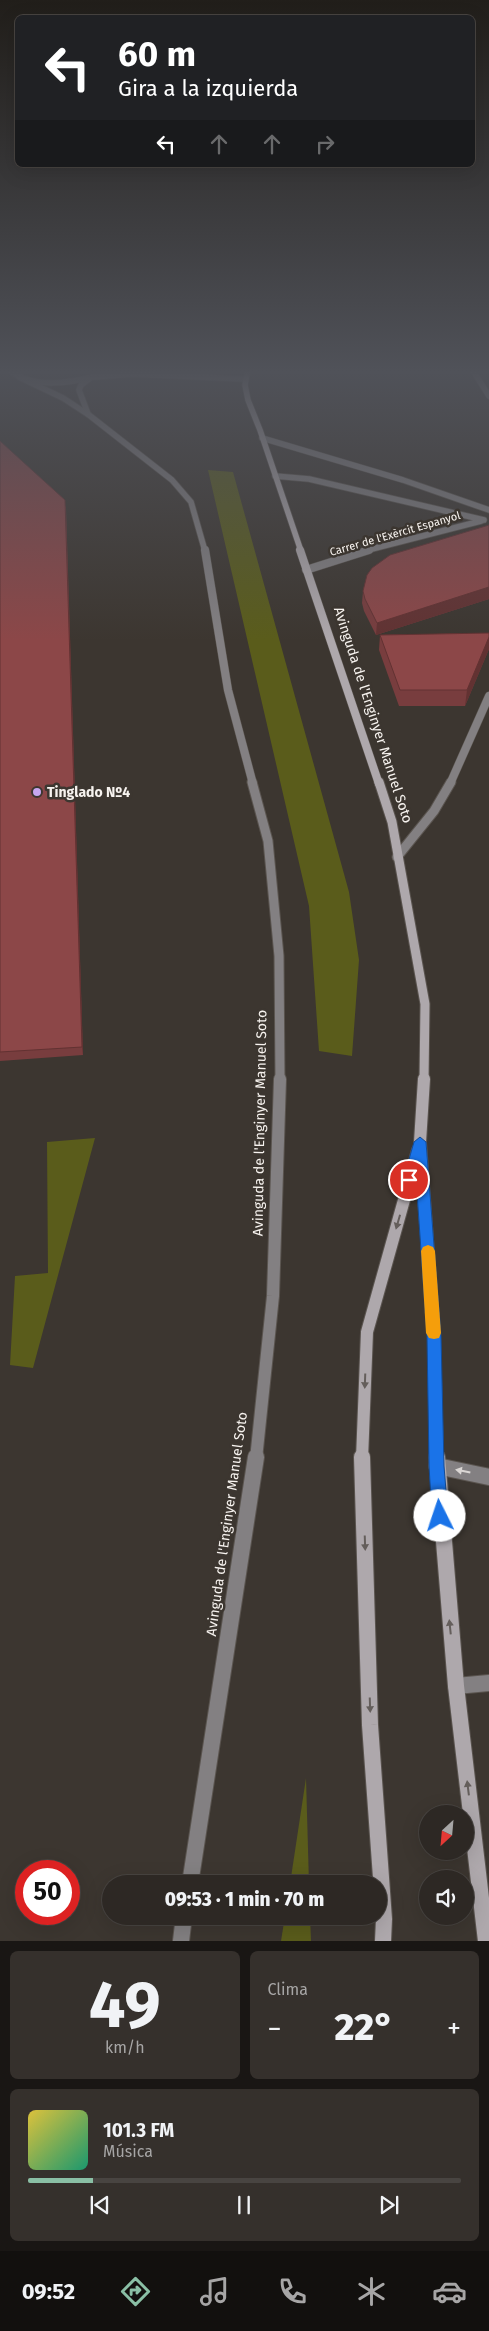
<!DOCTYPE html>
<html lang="es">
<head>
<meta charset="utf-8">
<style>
  body { margin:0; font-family:"Fira Sans",sans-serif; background:#35302c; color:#f1f3f6; height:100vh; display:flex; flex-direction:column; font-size:19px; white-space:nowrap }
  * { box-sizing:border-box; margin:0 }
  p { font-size:16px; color:#a7a6a6 }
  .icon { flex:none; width:28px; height:28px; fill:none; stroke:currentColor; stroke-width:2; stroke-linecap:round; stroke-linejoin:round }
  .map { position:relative; height:1941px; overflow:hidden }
  .details { display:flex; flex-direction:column; gap:10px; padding:10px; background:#191614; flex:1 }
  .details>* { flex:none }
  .hud { position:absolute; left:15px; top:15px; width:460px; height:152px; border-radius:8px; box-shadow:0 5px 20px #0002,0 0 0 1px #484441; background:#202124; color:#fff; overflow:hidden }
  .needle { width:32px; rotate:206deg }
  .buttons { position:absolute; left:419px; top:1805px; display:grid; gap:10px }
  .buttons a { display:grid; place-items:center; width:55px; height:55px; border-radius:50%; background:#2d2824; box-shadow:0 5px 20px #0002,0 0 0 1px #484441; font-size:25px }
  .speed { position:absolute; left:15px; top:1860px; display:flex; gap:10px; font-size:25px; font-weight:700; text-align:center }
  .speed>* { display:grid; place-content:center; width:65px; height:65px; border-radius:50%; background:#2d2824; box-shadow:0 5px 20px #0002,0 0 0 1px #484441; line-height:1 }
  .speed .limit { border:8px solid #d22; background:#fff; color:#111 }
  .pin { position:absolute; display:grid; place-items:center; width:42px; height:42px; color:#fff; margin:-21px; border:2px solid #fff; border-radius:50%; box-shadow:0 1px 5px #0007 }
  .me { position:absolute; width:55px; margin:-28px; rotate:356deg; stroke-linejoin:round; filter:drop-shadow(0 0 4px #0008) }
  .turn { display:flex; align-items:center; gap:18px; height:105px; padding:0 20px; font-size:22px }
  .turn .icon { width:65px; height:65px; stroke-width:2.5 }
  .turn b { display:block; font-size:35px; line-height:42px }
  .lanes { display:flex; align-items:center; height:48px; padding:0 20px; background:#0003; justify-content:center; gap:25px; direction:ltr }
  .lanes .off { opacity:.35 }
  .big { font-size:38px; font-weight:800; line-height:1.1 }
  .details .widget { flex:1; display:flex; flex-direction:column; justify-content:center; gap:8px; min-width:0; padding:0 18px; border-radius:8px; background:#35302c }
  .details .dial { align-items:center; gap:0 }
  .dial b { font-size:65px; line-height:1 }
  .song { display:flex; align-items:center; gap:15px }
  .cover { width:60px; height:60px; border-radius:8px; background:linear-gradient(135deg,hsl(50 70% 55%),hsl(160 70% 35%)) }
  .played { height:5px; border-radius:2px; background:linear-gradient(90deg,#8abfa5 15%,#484441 15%) }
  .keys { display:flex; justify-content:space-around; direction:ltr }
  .heat { display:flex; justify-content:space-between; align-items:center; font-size:28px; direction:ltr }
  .details .tiles { flex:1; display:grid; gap:10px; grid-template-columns:1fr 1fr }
  .widget:last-child { grid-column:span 2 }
  .trip { position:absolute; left:102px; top:1875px; width:285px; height:50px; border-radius:25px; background:#2d2824; box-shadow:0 5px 20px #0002,0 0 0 1px #484441; font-weight:800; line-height:50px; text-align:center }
  .dock { display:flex; height:80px; justify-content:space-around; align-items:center; background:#12100e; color:#a7a6a6 }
  .dock .icon { width:35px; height:35px }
  .dock .current { color:#8abfa5 }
  .dock b { font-size:22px; color:#f1f3f6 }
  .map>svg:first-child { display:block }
  .green { fill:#5a5c1b }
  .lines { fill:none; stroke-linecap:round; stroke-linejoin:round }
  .street-far4-casing { stroke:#5a544f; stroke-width:7 }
  .street-far3-casing { stroke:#5a544f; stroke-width:9 }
  .street-far2-casing { stroke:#5a544f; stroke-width:11 }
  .street-far1-casing { stroke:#5a544f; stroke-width:14 }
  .street-casing { stroke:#5a544f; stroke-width:18 }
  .secondary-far4-casing { stroke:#5a544f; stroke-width:7 }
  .secondary-far3-casing { stroke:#5a544f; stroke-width:9 }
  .secondary-far2-casing { stroke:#5a544f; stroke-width:11 }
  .secondary-far1-casing { stroke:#5a544f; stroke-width:14 }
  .secondary-casing { stroke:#5a544f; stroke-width:18 }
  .street-far4 { stroke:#838082; stroke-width:5.5 }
  .street-far3 { stroke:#838082; stroke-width:8 }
  .street-far2 { stroke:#838082; stroke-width:9 }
  .street-far1 { stroke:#838082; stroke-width:12 }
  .street { stroke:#838082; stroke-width:16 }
  .secondary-far4 { stroke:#aea8ac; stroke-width:5.5 }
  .secondary-far3 { stroke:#aea8ac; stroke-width:8 }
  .secondary-far2 { stroke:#aea8ac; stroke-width:9 }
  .secondary-far1 { stroke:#aea8ac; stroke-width:12 }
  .secondary { stroke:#aea8ac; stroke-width:16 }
  .wall { fill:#783d3e }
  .shaded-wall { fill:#623232 }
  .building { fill:#8c4748; stroke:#623232 }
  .oneway { fill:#645e5b }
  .oneway2 { fill:#dad6d4 }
  .route { fill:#1a73e8; stroke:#114b97 }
  .slow { fill:#f59e0b }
  .poi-dot { fill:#c7a6f0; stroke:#3c3630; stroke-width:2 }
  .labels { text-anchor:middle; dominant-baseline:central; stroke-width:5; stroke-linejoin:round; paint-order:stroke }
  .far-street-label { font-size:11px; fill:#f7f3ef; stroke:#3c3630 }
  .street-label { font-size:14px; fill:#f7f3ef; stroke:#3c3630 }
  .poi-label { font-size:14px; font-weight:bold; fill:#f7f3ef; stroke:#3c3630; text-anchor:start }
</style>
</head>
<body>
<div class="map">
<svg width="489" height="1941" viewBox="0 0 489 1941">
  <rect width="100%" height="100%" fill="#3c3630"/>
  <g class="green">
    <polygon points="208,470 233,472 349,892 359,960 352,1056 319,1051 309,906"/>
    <polygon points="95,1138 33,1368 10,1365 15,1276 48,1273 47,1142"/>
    <polygon points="306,1778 309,1884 290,1884"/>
    <polygon points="285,1916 310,1916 311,1941 281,1941"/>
  </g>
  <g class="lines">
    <g class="street-far4-casing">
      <g id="street-far4">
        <path d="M8,369C33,390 71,383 100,375"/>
        <polyline points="472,369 489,396"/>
        <polyline points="19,377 63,398 89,415 172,480 191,502 205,551"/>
        <polyline points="95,377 132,374 244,379"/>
        <polyline points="88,414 79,390 81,385 89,379"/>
        <polyline points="262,438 403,480 489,510"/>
        <polyline points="275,476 309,479 484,520"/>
        <polyline points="364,551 481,521"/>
      </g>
    </g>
    <g class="street-far3-casing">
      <g id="street-far3">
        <polyline points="205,550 228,690 253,784"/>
        <polyline points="306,570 369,550"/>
        <polyline points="450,784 489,696"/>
      </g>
    </g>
    <g class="street-far2-casing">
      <g id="street-far2">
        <polyline points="252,782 268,841 279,956 280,1080"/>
        <polyline points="397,857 434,811 451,782"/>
      </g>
    </g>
    <g class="street-far1-casing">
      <polyline id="street-far1" points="256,1459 273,1296 280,1079"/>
    </g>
    <g class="street-casing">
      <g id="street">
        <polyline points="437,1466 489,1477"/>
        <polyline points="456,1686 489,1683"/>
        <polyline points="190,1884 256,1457"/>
        <polyline points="181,1941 184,1916"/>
      </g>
    </g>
    <g class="secondary-far4-casing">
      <polyline id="secondary-far4" points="248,369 245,385 248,400 260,430 301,551"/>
    </g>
    <g class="secondary-far3-casing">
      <polyline id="secondary-far3" points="300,550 379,784"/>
    </g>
    <g class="secondary-far2-casing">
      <polyline id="secondary-far2" points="379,782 392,822 425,1004 424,1080"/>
    </g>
    <g class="secondary-far1-casing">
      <g id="secondary-far1">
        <polyline points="424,1079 420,1142 434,1336 437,1459"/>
        <polyline points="362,1459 367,1332 418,1150"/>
      </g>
    </g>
    <g class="secondary-casing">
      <g id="secondary">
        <polyline points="362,1457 370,1725 384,1919 383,1941"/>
        <polyline points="437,1457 456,1686 486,1941"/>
      </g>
    </g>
    <use href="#street-far4" class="street-far4"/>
    <use href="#street-far3" class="street-far3"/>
    <use href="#street-far2" class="street-far2"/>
    <use href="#street-far1" class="street-far1"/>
    <use href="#street" class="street"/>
    <use href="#secondary-far4" class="secondary-far4"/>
    <use href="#secondary-far3" class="secondary-far3"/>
    <use href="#secondary-far2" class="secondary-far2"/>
    <use href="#secondary-far1" class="secondary-far1"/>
    <use href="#secondary" class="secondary"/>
  </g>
  <g class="wall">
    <polygon points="0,441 66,507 83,1055 0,1061"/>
    <polygon points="489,525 489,599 376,635 364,611 362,603 363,591"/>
    <polygon points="489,633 489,649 465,706 399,706 379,650 380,635"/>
  </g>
  <g class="shaded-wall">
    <polygon points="66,507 83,1055 82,1047"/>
    <polygon points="489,587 489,599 376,635 377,623"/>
    <polygon points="489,637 489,649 465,706 467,690"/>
  </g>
  <g class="building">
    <polygon points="0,441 65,500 82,1047 0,1052"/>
    <polygon points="489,525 489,587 377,623 365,599 363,591 367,575 372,568 390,555"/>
    <polygon points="489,633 489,637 467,690 400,690 380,635"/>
  </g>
  <defs><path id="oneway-solid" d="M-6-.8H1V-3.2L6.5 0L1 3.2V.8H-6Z" transform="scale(1.25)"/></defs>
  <g class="oneway">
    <use href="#oneway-solid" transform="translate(398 1222) rotate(106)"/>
    <use href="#oneway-solid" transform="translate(365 1381) rotate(92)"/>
    <use href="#oneway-solid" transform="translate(365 1543) rotate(88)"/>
    <use href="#oneway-solid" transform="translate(450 1627) rotate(-96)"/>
    <use href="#oneway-solid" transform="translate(370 1705) rotate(88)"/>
    <use href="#oneway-solid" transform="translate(468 1788) rotate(-97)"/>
  </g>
  <use class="oneway2" href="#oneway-solid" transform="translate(463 1471) rotate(-169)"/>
  <linearGradient id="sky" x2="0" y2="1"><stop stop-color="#211e1a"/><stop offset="0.58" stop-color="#505259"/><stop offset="1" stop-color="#505259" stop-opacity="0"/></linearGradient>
  <rect width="489" height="641" fill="url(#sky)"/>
  <polygon class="route" points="420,1137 426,1142 441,1336 444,1466 448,1516 446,1521 440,1523 434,1521 432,1516 429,1466 427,1336 416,1179 414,1183 405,1183 403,1180 414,1142"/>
  <polygon class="slow" points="428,1245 433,1247 435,1251 441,1333 439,1338 434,1339 429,1338 426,1333 421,1251 423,1247"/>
  <circle class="poi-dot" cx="37" cy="792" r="5"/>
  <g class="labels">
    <g class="far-street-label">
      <text transform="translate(395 534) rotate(-16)">Carrer de l'Exèrcit Espanyol</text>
    </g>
    <g class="street-label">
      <text transform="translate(373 715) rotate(72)">Avinguda de l'Enginyer Manuel Soto</text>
      <text transform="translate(260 1123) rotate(-89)">Avinguda de l'Enginyer Manuel Soto</text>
      <text transform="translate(227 1524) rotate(-82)">Avinguda de l'Enginyer Manuel Soto</text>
    </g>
    <g class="poi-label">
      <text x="47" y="792">Tinglado Nº4</text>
    </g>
  </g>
</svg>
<div class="buttons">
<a><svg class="needle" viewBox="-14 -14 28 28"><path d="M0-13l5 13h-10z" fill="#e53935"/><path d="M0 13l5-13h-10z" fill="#a7a6a6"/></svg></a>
<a><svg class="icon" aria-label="sound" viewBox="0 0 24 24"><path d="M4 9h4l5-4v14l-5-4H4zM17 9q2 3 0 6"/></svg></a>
</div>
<div class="speed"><div class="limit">50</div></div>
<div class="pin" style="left:409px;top:1180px;background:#d93025"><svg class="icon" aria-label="arrive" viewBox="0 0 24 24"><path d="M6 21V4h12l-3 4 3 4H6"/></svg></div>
<svg class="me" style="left:440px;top:1516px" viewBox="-20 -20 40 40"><circle r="19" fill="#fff"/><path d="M0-13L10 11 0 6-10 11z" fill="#1a73e8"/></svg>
<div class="trip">09:53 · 1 min · 70 m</div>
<div class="hud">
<div class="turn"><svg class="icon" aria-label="left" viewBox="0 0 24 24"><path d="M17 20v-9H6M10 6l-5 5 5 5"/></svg><div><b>60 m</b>Gira a la izquierda</div></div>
<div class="lanes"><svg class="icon" aria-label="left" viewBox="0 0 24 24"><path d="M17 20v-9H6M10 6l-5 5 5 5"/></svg><svg class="icon off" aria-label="ahead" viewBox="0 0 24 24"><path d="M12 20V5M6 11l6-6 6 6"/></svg><svg class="icon off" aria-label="ahead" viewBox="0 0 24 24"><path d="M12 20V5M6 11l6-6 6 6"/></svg><svg class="icon off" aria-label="right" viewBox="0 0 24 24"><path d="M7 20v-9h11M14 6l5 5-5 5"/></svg></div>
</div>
</div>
<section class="details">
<div class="tiles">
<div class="widget dial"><b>49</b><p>km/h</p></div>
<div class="widget"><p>Clima</p>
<div class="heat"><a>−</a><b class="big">22°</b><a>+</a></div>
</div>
<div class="widget">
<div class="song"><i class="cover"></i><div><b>101.3 FM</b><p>Música</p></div></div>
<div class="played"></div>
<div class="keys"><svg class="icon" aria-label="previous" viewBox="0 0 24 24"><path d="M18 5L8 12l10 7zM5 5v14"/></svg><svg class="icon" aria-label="pause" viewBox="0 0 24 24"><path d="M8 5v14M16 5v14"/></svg><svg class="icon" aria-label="next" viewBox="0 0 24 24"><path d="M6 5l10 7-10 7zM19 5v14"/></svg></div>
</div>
</div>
</section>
<nav class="dock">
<b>09:52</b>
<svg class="icon current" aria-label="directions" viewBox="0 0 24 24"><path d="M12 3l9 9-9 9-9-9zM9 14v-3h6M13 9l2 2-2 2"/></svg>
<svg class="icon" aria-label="music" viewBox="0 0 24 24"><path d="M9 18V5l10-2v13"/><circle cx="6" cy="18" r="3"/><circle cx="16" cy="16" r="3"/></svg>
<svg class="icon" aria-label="phone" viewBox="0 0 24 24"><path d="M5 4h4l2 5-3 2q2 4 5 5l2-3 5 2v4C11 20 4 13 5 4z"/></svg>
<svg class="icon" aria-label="climate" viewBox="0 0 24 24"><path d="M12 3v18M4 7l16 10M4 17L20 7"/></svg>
<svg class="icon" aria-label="car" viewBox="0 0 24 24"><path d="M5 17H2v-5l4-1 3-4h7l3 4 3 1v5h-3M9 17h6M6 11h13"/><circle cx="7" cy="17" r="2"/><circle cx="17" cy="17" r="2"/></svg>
</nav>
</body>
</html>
